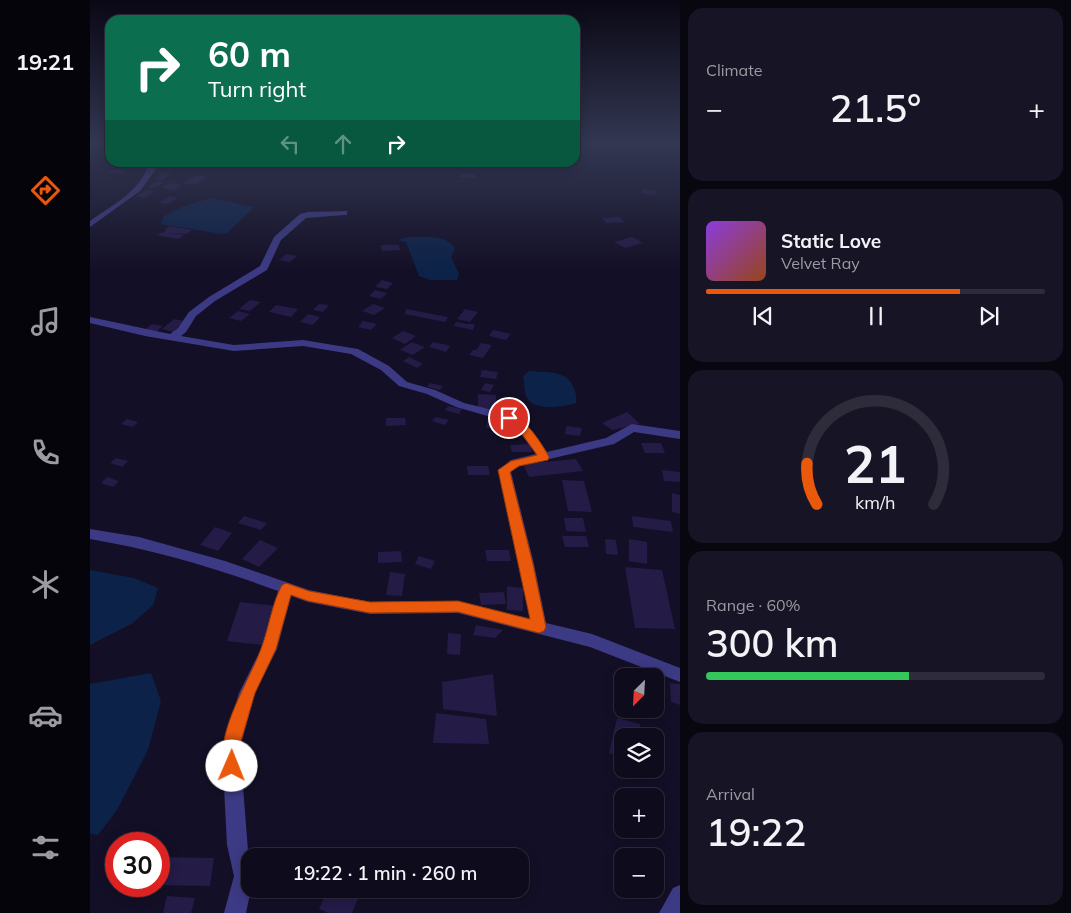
<!DOCTYPE html>
<html lang="en">
<head>
<meta charset="utf-8">
<style>
  body { margin:0; font-family:Mulish,sans-serif; background:#171425; color:#f1f3f6; height:100vh; display:flex; flex-direction:column; font-size:19px; white-space:nowrap }
  * { box-sizing:border-box; margin:0 }
  p { font-size:16px; color:#9b9ba3 }
  .icon { flex:none; width:28px; height:28px; fill:none; stroke:currentColor; stroke-width:2; stroke-linecap:round; stroke-linejoin:round }
  .map { position:relative; flex:1; overflow:hidden }
  .sheet { display:flex; flex-direction:column; gap:8px; padding:8px; background:#08060f; width:391px }
  .sheet>* { flex:none }
  .banner { position:absolute; left:15px; top:15px; width:475px; height:152px; border-radius:15px; box-shadow:0 2px 12px #0003,0 0 0 1px #2e2b3b; background:#0b6e4f; color:#fff; overflow:hidden }
  .needle { width:32px; rotate:204deg }
  .controls { position:absolute; left:524px; top:668px; display:grid; gap:10px }
  .controls a { display:grid; place-items:center; width:50px; height:50px; border-radius:10px; background:#0e0b1c; box-shadow:0 2px 12px #0003,0 0 0 1px #2e2b3b; font-size:25px }
  .speed { position:absolute; left:15px; top:832px; display:flex; gap:10px; font-size:25px; font-weight:700; text-align:center }
  .speed>* { display:grid; place-content:center; width:65px; height:65px; border-radius:50%; background:#0e0b1c; box-shadow:0 2px 12px #0003,0 0 0 1px #2e2b3b; line-height:1 }
  .speed .limit { border:8px solid #d22; background:#fff; color:#111 }
  .pin { position:absolute; display:grid; place-items:center; width:42px; height:42px; color:#fff; margin:-21px; border:2px solid #fff; border-radius:50%; box-shadow:0 1px 5px #0007 }
  .me { position:absolute; width:55px; margin:-28px; rotate:1deg; stroke-linejoin:round; filter:drop-shadow(0 0 4px #0008) }
  .turn { display:flex; align-items:center; gap:18px; height:105px; padding:0 20px; font-size:22px }
  .turn .icon { width:65px; height:65px; stroke-width:2.5 }
  .turn b { display:block; font-size:35px; line-height:42px }
  .lanes { display:flex; align-items:center; height:48px; padding:0 20px; background:#0003; justify-content:center; gap:25px; direction:ltr }
  .lanes .off { opacity:.35 }
  .big { font-size:38px; font-weight:600; line-height:1.1 }
  .sheet .widget { flex:1; display:flex; flex-direction:column; justify-content:center; gap:8px; min-width:0; padding:0 18px; border-radius:15px; background:#171425 }
  .sheet .dial { align-items:center; gap:0 }
  .dial svg { height:130px; overflow:visible; fill:none; stroke:#2e2b3b; stroke-width:7; stroke-linecap:round; text-anchor:middle }
  .dial text { fill:#f1f3f6; stroke:none }
  .song { display:flex; align-items:center; gap:15px }
  .cover { width:60px; height:60px; border-radius:8px; background:linear-gradient(135deg,hsl(270 70% 55%),hsl(20 70% 35%)) }
  .played { height:5px; border-radius:2px; background:linear-gradient(90deg,#ea580c 75%,#2e2b3b 75%) }
  .keys { display:flex; justify-content:space-around; direction:ltr }
  .heat { display:flex; justify-content:space-between; align-items:center; font-size:28px; direction:ltr }
  .charge { height:8px; border-radius:4px; background:linear-gradient(90deg,#34c759 60%,#2e2b3b 0) }
  .trip { position:absolute; left:151px; top:848px; width:288px; height:50px; border-radius:15px; background:#0e0b1c; box-shadow:0 2px 12px #0003,0 0 0 1px #2e2b3b; font-weight:600; line-height:50px; text-align:center }
  main { display:flex; flex:1; min-height:0 }
  .dock { display:flex; flex-direction:column; width:90px; justify-content:space-around; align-items:center; background:#06040b; color:#9b9ba3 }
  .dock .icon { width:35px; height:35px }
  .dock .selected { color:#ea580c }
  .dock b { font-size:22px; color:#f1f3f6 }
  .map>svg:first-child { display:block }
  .water { fill:#0c2248 }
  .building { fill:#241b47 }
  .lines { fill:none; stroke-linecap:round; stroke-linejoin:round }
  .street { fill:#3d3a85; fill-rule:evenodd }
  .route { fill:#ea580c; stroke:#983908 }
</style>
</head>
<body>
<main>
<nav class="dock">
<b>19:21</b>
<svg class="icon selected" aria-label="directions" viewBox="0 0 24 24"><path d="M12 3l9 9-9 9-9-9zM9 14v-3h6M13 9l2 2-2 2"/></svg>
<svg class="icon" aria-label="music" viewBox="0 0 24 24"><path d="M9 18V5l10-2v13"/><circle cx="6" cy="18" r="3"/><circle cx="16" cy="16" r="3"/></svg>
<svg class="icon" aria-label="phone" viewBox="0 0 24 24"><path d="M5 4h4l2 5-3 2q2 4 5 5l2-3 5 2v4C11 20 4 13 5 4z"/></svg>
<svg class="icon" aria-label="climate" viewBox="0 0 24 24"><path d="M12 3v18M4 7l16 10M4 17L20 7"/></svg>
<svg class="icon" aria-label="car" viewBox="0 0 24 24"><path d="M5 17H2v-5l4-1 3-4h7l3 4 3 1v5h-3M9 17h6M6 11h13"/><circle cx="7" cy="17" r="2"/><circle cx="17" cy="17" r="2"/></svg>
<svg class="icon" aria-label="filters" viewBox="0 0 24 24"><path d="M4 7h16M4 17h16"/><circle cx="9" cy="7" r="2"/><circle cx="15" cy="17" r="2"/></svg>
</nav>
<div class="map">
<svg width="590" height="913" viewBox="0 0 590 913">
  <rect width="100%" height="100%" fill="#130f26"/>
  <g class="water">
    <polygon points="121,198 164,207 137,233 132,234 71,224 73,217 94,206"/>
    <path d="M319,237C334,237 356,234 365,248L361,257L369,274L367,280H340L329,276L316,242L307,240Z"/>
    <path d="M439,371C458,373 479,369 485,391C486,395 487,398 486,403C473,407 443,412 436,396C434,390 434,382 433,376Z"/>
    <polygon points="0,570 44,578 68,588 63,605 43,623 0,645"/>
    <polygon points="61,673 71,701 58,750 27,810 8,835 0,833 0,684"/>
  </g>
  <g class="building">
    <polygon points="24,169 37,171 30,174 17,172"/>
    <polygon points="74,172 82,173 73,180 64,179"/>
    <polygon points="370,173 385,174 386,178 370,177"/>
    <polygon points="105,175 117,177 105,185 93,183"/>
    <polygon points="67,181 75,182 65,188 57,187"/>
    <polygon points="80,183 93,185 84,190 71,188"/>
    <polygon points="552,189 567,191 566,195 551,193"/>
    <polygon points="56,190 65,191 54,198 46,196"/>
    <polygon points="79,196 88,198 78,204 69,203"/>
    <polygon points="530,217 534,222 516,223 512,218"/>
    <polygon points="79,226 102,230 97,234 79,233 94,235 89,239 66,235 74,232"/>
    <polygon points="542,237 553,243 535,248 524,242"/>
    <polygon points="291,245 309,245 310,250 292,251"/>
    <polygon points="196,254 207,256 200,262 189,260"/>
    <polygon points="292,280 303,283 297,289 285,287"/>
    <polygon points="285,290 297,293 291,299 279,296"/>
    <polygon points="160,300 171,302 160,311 149,309"/>
    <polygon points="229,304 239,305 233,312 223,310"/>
    <polygon points="283,304 295,308 284,315 272,311"/>
    <polygon points="186,305 208,309 201,317 179,312"/>
    <polygon points="316,309 358,317 355,322 315,314"/>
    <polygon points="375,309 388,312 380,322 367,319"/>
    <polygon points="148,311 160,314 151,321 139,318"/>
    <polygon points="218,314 230,317 223,325 210,322"/>
    <polygon points="84,319 94,321 83,332 72,329"/>
    <polygon points="273,321 287,324 281,330 268,327"/>
    <polygon points="366,322 378,324 385,324 383,330 364,326"/>
    <polygon points="62,324 73,326 66,332 56,329"/>
    <polygon points="403,330 421,334 416,340 399,336"/>
    <polygon points="313,331 326,336 315,344 302,338"/>
    <polygon points="322,342 335,347 323,355 310,350"/>
    <polygon points="343,342 353,344 360,346 356,352 339,347"/>
    <polygon points="391,343 402,345 393,358 379,355 383,350 386,350"/>
    <polygon points="319,357 333,364 327,368 313,361"/>
    <polygon points="392,370 408,372 406,379 390,377"/>
    <polygon points="340,383 353,386 350,390 337,387"/>
    <polygon points="395,383 404,385 400,392 391,390"/>
    <polygon points="388,394 406,395 406,410 388,409"/>
    <polygon points="358,406 372,409 369,414 355,410"/>
    <polygon points="537,412 550,424 522,430 512,423"/>
    <polygon points="346,417 359,420 355,425 342,421"/>
    <polygon points="429,417 425,432 396,428 398,418"/>
    <polygon points="296,418 315,418 316,425 296,426"/>
    <polygon points="37,419 48,422 43,427 31,424"/>
    <polygon points="476,426 492,428 490,436 475,434"/>
    <polygon points="551,443 571,443 575,453 555,453"/>
    <polygon points="441,444 442,452 422,452 420,445"/>
    <polygon points="26,458 38,461 32,467 20,463"/>
    <polygon points="486,459 493,471 439,477 433,464"/>
    <polygon points="377,466 398,466 400,475 378,475"/>
    <polygon points="572,470 590,472 590,482 574,481"/>
    <polygon points="17,477 29,481 23,487 11,483"/>
    <polygon points="472,480 494,481 502,512 478,511"/>
    <polygon points="582,493 590,495 590,514 582,512"/>
    <polygon points="154,516 177,523 171,530 148,523"/>
    <polygon points="542,516 581,521 583,532 543,527"/>
    <polygon points="474,518 493,518 496,532 476,531"/>
    <polygon points="125,527 142,533 128,551 110,545"/>
    <polygon points="472,536 496,536 499,547 475,547"/>
    <polygon points="515,539 526,540 528,555 516,554"/>
    <polygon points="539,539 557,542 557,564 539,561"/>
    <polygon points="170,540 188,548 169,567 152,559"/>
    <polygon points="395,550 419,550 421,561 397,561"/>
    <polygon points="311,551 312,562 288,563 288,552"/>
    <polygon points="329,556 345,561 341,569 325,564"/>
    <polygon points="535,567 572,570 585,629 545,628"/>
    <polygon points="300,572 315,574 312,596 296,595"/>
    <polygon points="417,586 433,588 433,611 417,610"/>
    <polygon points="414,592 416,604 391,605 389,593"/>
    <polygon points="150,602 186,606 174,645 137,641"/>
    <polygon points="386,625 413,630 405,638 383,635"/>
    <polygon points="358,633 371,634 370,655 357,654"/>
    <polygon points="403,674 407,716 353,709 352,682"/>
    <polygon points="580,683 590,684 590,705 581,702"/>
    <polygon points="346,713 396,719 399,744 343,743"/>
    <polygon points="527,718 550,724 550,736 532,736 532,756 519,753"/>
    <polygon points="69,857 124,858 120,886 69,885"/>
    <polygon points="238,889 272,889 262,913 238,913 229,909"/>
    <polygon points="77,896 105,898 101,913 73,913"/>
  </g>
  <g class="lines">
    <g class="street">
      <path d="M59,162H66L64,172L50,191L0,227V221C22,205 52,191 59,162Z"/>
      <path d="M257,211V215H254L216,218L191,240L177,270L125,301L106,316L96,332L91,336L144,345L213,340L268,349L299,366L317,382L345,390L374,403L423,415L437,425L457,452L516,438L542,424L590,431V439L544,432L524,444L429,466L421,472L444,564L456,623L502,634L590,668V682L500,647L368,613L280,614L218,602L201,596L187,649L165,693L150,748L161,889L156,913H134L144,876L137,845L132,748L149,693L171,649L188,591C125,568 66,550 0,539V529L49,537L135,561L219,590L280,602L368,601L440,619L430,564L408,470L421,460L446,454L429,431L415,421L366,407L337,394L309,386L291,370L261,354L213,346L144,351L55,336L0,323V317L80,334L88,328L99,312L119,297L170,266L184,237L210,214L218,212Z"/>
      <polygon points="590,885 590,913 569,913 583,888"/>
    </g>
  </g>
  <linearGradient id="sky" x2="0" y2="1"><stop stop-color="#0a0815"/><stop offset="0.53" stop-color="#333752"/><stop offset="1" stop-color="#333752" stop-opacity="0"/></linearGradient>
  <rect width="590" height="271" fill="url(#sky)"/>
  <path class="route" d="M415,415C432,411 452,444 459,457L458,460L429,466L420,472L443,564L456,627L454,631L449,633L368,612L280,613L218,601L201,595L186,649L165,693L149,748L150,766L148,772L142,774L136,772C121,737 161,679 172,646C179,627 182,603 192,585L196,583L219,591L280,602L368,601L440,619L408,470L421,461L447,455L429,430L415,420L413,418Z"/>
</svg>
<div class="controls">
<a><svg class="needle" viewBox="-14 -14 28 28"><path d="M0-13l5 13h-10z" fill="#e53935"/><path d="M0 13l5-13h-10z" fill="#9b9ba3"/></svg></a>
<a><svg class="icon" aria-label="layers" viewBox="0 0 24 24"><path d="M12 4l9 5-9 5-9-5zM3 14l9 5 9-5"/></svg></a>
<a>+</a>
<a>−</a>
</div>
<div class="speed"><div class="limit">30</div></div>
<div class="pin" style="left:419px;top:418px;background:#d93025"><svg class="icon" aria-label="arrive" viewBox="0 0 24 24"><path d="M6 21V4h12l-3 4 3 4H6"/></svg></div>
<svg class="me" style="left:142px;top:766px" viewBox="-20 -20 40 40"><circle r="19" fill="#fff"/><path d="M0-13L10 11 0 6-10 11z" fill="#ea580c"/></svg>
<div class="trip">19:22 · 1 min · 260 m</div>
<div class="banner">
<div class="turn"><svg class="icon" aria-label="right" viewBox="0 0 24 24"><path d="M7 20v-9h11M14 6l5 5-5 5"/></svg><div><b>60 m</b>Turn right</div></div>
<div class="lanes"><svg class="icon off" aria-label="left" viewBox="0 0 24 24"><path d="M17 20v-9H6M10 6l-5 5 5 5"/></svg><svg class="icon off" aria-label="ahead" viewBox="0 0 24 24"><path d="M12 20V5M6 11l6-6 6 6"/></svg><svg class="icon" aria-label="right" viewBox="0 0 24 24"><path d="M7 20v-9h11M14 6l5 5-5 5"/></svg></div>
</div>
</div>
<section class="sheet">
<div class="widget"><p>Climate</p>
<div class="heat"><a>−</a><b class="big">21.5°</b><a>+</a></div>
</div>
<div class="widget">
<div class="song"><i class="cover"></i><div><b>Static Love</b><p>Velvet Ray</p></div></div>
<div class="played"></div>
<div class="keys"><svg class="icon" aria-label="previous" viewBox="0 0 24 24"><path d="M18 5L8 12l10 7zM5 5v14"/></svg><svg class="icon" aria-label="pause" viewBox="0 0 24 24"><path d="M8 5v14M16 5v14"/></svg><svg class="icon" aria-label="next" viewBox="0 0 24 24"><path d="M6 5l10 7-10 7zM19 5v14"/></svg></div>
</div>
<div class="widget dial"><svg viewBox="0 0 100 80">
<path d="M14 69A42 42 0 1 1 86 69"/>
<path d="M14 69A42 42 0 0 1 8 44" stroke="#ea580c"/>
<text x="50" y="56" font-size="32" font-weight="700">21</text>
<text x="50" y="72" font-size="11">km/h</text>
</svg></div>
<div class="widget"><p>Range · 60%</p><b class="big">300 km</b><div class="charge"></div></div>
<div class="widget"><p>Arrival</p><b class="big">19:22</b></div>
</section>
</main>
</body>
</html>
